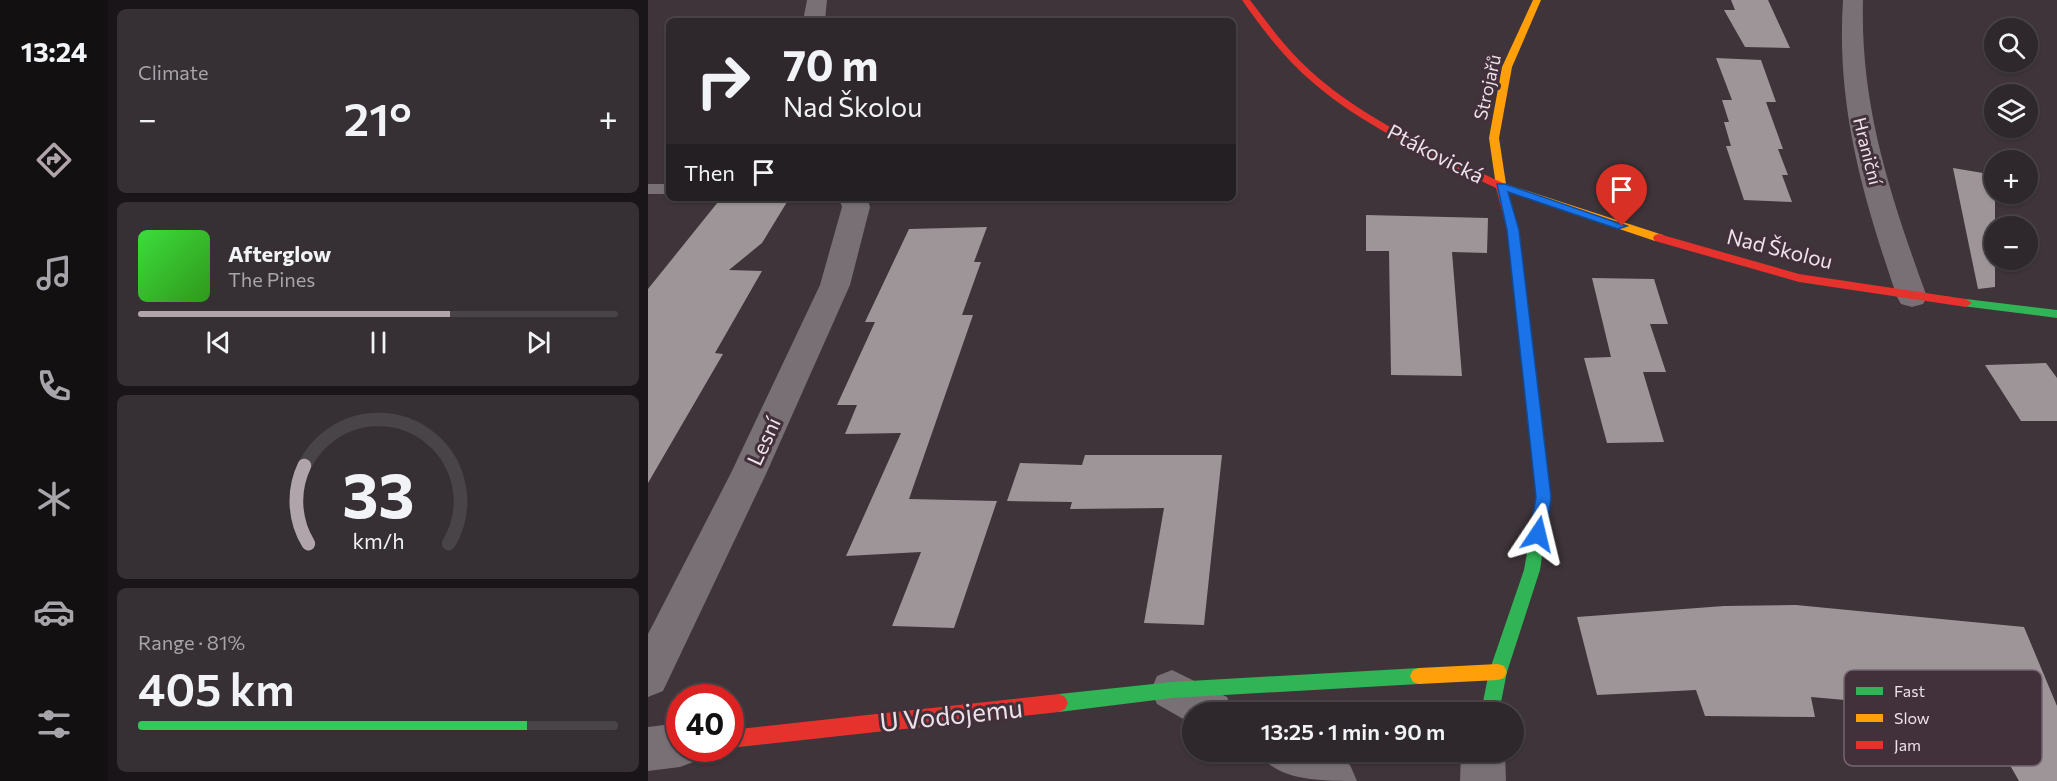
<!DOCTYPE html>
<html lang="en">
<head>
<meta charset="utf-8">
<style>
  body { margin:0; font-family:Commissioner,sans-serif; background:#362f33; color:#f1f3f6; height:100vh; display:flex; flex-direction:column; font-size:22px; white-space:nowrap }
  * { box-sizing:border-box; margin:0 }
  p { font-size:20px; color:#a7a5a9 }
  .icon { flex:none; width:33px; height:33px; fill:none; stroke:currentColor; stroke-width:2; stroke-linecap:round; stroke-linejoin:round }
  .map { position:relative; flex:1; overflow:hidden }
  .drawer { display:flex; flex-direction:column; gap:9px; padding:9px; background:#191518; width:540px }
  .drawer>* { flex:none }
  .guide { position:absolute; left:18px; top:18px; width:570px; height:183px; border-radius:9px; box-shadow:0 2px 4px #0004,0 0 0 2px #494447; background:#2e272b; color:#f1f3f6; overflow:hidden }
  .buttons { position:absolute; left:1336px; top:18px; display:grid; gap:12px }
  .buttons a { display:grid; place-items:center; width:54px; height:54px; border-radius:50%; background:#2e272b; box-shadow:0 2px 4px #0004,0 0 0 2px #494447; font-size:30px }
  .speed { position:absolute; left:18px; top:684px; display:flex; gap:12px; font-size:30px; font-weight:700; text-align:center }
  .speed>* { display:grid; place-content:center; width:78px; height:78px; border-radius:50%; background:#2e272b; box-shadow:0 2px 4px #0004,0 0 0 2px #494447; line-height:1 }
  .speed .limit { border:9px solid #d22; background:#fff; color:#111 }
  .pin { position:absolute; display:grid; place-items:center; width:51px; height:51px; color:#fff; margin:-62px -26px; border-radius:50% 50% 50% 0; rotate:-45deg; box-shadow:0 0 6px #0007 }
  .pin .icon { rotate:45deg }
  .me { position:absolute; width:66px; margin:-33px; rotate:10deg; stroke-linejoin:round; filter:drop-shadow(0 0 4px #0008) }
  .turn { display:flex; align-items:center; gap:21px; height:126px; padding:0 18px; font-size:27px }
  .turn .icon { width:78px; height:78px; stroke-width:2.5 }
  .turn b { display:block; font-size:42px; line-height:51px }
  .then { display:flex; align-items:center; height:57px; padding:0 18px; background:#0003; gap:12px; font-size:22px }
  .big { font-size:45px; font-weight:600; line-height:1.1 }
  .drawer .tile { flex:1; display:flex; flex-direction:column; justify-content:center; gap:9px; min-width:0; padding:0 21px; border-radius:9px; background:#362f33 }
  .drawer .dial { align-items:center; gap:0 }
  .dial svg { height:156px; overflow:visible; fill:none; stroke:#494447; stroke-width:7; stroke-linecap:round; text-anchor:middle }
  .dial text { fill:#f1f3f6; stroke:none }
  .song { display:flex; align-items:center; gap:18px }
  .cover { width:72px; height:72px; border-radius:9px; background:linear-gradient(135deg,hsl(120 70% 55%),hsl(110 70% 35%)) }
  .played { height:6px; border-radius:3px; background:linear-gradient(90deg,#b0a5ab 65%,#494447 65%) }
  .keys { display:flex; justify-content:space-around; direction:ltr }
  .heat { display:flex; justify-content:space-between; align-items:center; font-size:33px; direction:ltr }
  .charge { height:9px; border-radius:4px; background:linear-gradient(90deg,#34c759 81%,#494447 0) }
  .trip { position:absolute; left:534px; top:702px; width:342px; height:60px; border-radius:30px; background:#2e272b; box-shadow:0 2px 4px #0004,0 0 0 2px #494447; font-weight:600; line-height:60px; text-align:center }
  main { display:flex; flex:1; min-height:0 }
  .tabs { display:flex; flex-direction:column; width:108px; justify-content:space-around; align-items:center; background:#121011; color:#a7a5a9 }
  .tabs .icon { width:42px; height:42px }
  .tabs .selected { color:#b0a5ab }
  .tabs b { font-size:27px; color:#f1f3f6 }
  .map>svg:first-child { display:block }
  .building { fill:#9e9599 }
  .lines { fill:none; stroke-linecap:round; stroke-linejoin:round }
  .lane { fill:#787074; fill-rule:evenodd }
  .street { fill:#787074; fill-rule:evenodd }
  .fast { fill:#30b455; fill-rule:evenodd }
  .slow { fill:#ff9f0a; fill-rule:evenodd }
  .jam { fill:#e5322d; fill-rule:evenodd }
  .route { fill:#1a73e8; stroke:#114b97; stroke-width:1.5 }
  .labels { text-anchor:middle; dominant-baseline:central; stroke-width:6; stroke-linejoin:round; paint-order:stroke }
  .far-street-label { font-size:18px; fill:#eee2e9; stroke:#42303a }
  .street-label { font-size:21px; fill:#eee2e9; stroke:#42303a }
  .near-street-label { font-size:26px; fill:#eee2e9; stroke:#42303a }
  .key { fill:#42303a; stroke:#76656f; stroke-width:1.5 }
  .key-label { font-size:16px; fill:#eee2e9 }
</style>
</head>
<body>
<main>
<nav class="tabs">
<b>13:24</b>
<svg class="icon selected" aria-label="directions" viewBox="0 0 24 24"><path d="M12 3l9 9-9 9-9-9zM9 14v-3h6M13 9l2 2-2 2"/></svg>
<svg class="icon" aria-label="music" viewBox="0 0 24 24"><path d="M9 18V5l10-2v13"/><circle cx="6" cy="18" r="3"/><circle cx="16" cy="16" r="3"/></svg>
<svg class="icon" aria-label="phone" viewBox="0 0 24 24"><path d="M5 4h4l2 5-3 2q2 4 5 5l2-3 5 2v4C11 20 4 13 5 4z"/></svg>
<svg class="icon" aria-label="climate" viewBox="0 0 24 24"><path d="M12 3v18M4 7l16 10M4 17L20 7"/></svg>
<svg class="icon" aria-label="car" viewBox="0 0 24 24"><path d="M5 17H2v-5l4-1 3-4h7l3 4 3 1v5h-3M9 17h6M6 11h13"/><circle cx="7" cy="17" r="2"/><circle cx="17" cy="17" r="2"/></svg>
<svg class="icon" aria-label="filters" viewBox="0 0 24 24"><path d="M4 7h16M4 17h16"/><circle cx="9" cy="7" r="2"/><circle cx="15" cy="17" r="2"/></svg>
</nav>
<section class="drawer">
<div class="tile"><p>Climate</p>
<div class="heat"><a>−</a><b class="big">21°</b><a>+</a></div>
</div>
<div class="tile">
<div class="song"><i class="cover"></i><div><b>Afterglow</b><p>The Pines</p></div></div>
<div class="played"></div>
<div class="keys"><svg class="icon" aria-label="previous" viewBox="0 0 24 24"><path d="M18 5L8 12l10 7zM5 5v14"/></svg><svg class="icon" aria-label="pause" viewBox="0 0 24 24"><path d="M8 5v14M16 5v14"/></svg><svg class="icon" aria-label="next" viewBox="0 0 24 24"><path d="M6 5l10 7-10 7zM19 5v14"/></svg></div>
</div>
<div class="tile dial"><svg viewBox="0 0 100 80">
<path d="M14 69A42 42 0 1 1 86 69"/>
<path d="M14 69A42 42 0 0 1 12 29" stroke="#b0a5ab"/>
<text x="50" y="56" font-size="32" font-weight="700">33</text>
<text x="50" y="72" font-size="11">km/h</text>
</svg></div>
<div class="tile"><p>Range · 81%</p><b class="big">405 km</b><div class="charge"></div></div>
</section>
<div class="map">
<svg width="1409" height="781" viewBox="0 0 1409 781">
  <rect width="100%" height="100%" fill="#3e3439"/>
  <g class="building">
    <polygon points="1083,0 1120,0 1142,48 1097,47 1076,10 1087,10"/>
    <polygon points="1068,58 1113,60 1128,102 1118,102 1135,149 1130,149 1140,175 1134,175 1144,202 1096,200 1078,146 1083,146 1076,122 1081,122 1074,100 1097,100 1084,100"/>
    <polygon points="1305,168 1347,175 1347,287 1330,289"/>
    <polygon points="70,202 139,202 114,243 81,270 114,271 67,353 75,354 0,483 0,289"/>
    <polygon points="718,215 840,218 839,253 804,252 814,376 743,375 741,251 718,251"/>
    <polygon points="339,227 326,262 333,262 314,315 325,315 261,499 349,501 306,628 244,626 273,552 198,556 253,433 197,434 209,405 189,405 227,322 217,322 261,229"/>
    <polygon points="944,278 1006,279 1020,324 1002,324 1018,372 995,372 1016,442 959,443 936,358 963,357"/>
    <polygon points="1398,363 1409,378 1409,421 1373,421 1337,365"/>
    <polygon points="437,455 574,455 556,625 496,623 516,508 422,509 424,502 359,501 372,463 434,465"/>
    <polygon points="1148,605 1376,627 1409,706 1409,781 1371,781 1346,737 1297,733 1277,707 1163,697 1167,717 1057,716 1048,690 949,695 929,617 1076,606"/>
  </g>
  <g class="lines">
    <rect class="lane" x="0" y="184" width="21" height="10"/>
    <g class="street">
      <polygon points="159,0 179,0 177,21 155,21"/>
      <path d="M1195,0H1215C1212,107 1243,198 1279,297L1275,304L1264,307L1253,304L1249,297C1215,197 1188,107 1195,0Z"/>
      <polygon points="191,198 219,198 222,207 202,285 118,474 15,691 0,697 0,634 83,473 172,285 194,207"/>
      <polygon points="524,670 579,697 585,712 544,712 544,724 509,704 503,690 509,676"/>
      <polygon points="32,723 32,748 53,748 48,761 32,767 0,771 0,727"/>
      <path d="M611,752H677L702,765L709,781C672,781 627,781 611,752Z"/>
      <polygon points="813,752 857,752 858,781 812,781"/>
    </g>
    <g class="fast">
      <polygon points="1318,299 1409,310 1409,318 1314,306 1312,303 1314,300"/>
      <polygon points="876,318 882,322 903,497 892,570 859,672 851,712 833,712 841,672 876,570 889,497 870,322"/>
      <polygon points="771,668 777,670 780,676 777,682 771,684 524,698 411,712 405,709 402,703 405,697 411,694 524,682"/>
    </g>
    <g class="slow">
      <polygon points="885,0 893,0 864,67 851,138 858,184 1015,235 1017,238 1015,241 1007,241 849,188 848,186 841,138 854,67"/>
      <polygon points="850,664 856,666 859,672 856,678 850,680 771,684 765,682 762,676 765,670 771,668"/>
    </g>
    <g class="jam">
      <path d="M594,0H602C618,21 633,42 652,61C708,117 786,150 857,184L871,230L882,322L880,325L876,326L870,322L859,230L848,188C778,154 701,121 645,64C626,44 610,23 594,0Z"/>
      <polygon points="1011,234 1151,274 1318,299 1324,303 1318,307 1151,282 1007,241 1005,238 1007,235"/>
      <polygon points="411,694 417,697 420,703 417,709 411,712 82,748 82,730"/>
    </g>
  </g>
  <polygon class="route" points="849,184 857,184 979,226 970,229 860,192 871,230 903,497 898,534 890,541 882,534 888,497 859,230"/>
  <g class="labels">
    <g class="far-street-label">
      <text transform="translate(839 87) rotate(-77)">Strojařů</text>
      <text transform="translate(1220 151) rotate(76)">Hraniční</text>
    </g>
    <g class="street-label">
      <text transform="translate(788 153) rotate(27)">Ptákovická</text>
      <text transform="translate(1132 248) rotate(14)">Nad Školou</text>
      <text transform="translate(115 441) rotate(-65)">Lesní</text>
    </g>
    <g class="near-street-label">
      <text transform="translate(303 714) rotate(-6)">U Vodojemu</text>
    </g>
  </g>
  <rect x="1196" y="670" width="198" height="96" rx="9" class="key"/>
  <rect x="1208" y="687" width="27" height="8" fill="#30b455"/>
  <rect x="1208" y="714" width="27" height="8" fill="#ff9f0a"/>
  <rect x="1208" y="741" width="27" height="8" fill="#e5322d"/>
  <g class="key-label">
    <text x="1246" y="697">Fast</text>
    <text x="1246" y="724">Slow</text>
    <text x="1246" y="751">Jam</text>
  </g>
</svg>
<div class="buttons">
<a><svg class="icon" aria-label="search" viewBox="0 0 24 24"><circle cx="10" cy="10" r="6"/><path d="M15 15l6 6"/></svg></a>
<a><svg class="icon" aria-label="layers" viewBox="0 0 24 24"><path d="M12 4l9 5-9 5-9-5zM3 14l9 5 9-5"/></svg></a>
<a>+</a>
<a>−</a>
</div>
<div class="speed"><div class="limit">40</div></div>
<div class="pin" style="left:974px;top:226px;background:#d93025"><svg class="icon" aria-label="arrive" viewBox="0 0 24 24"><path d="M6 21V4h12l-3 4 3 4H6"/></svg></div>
<svg class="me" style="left:890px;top:534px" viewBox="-20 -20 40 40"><path d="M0-17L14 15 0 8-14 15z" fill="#1a73e8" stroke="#fff" stroke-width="4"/></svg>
<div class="trip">13:25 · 1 min · 90 m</div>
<div class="guide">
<div class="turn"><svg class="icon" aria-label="right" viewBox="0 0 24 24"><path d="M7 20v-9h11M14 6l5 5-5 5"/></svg><div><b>70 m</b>Nad Školou</div></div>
<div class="then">Then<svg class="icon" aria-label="arrive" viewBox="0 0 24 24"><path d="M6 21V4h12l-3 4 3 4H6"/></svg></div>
</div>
</div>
</main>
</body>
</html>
